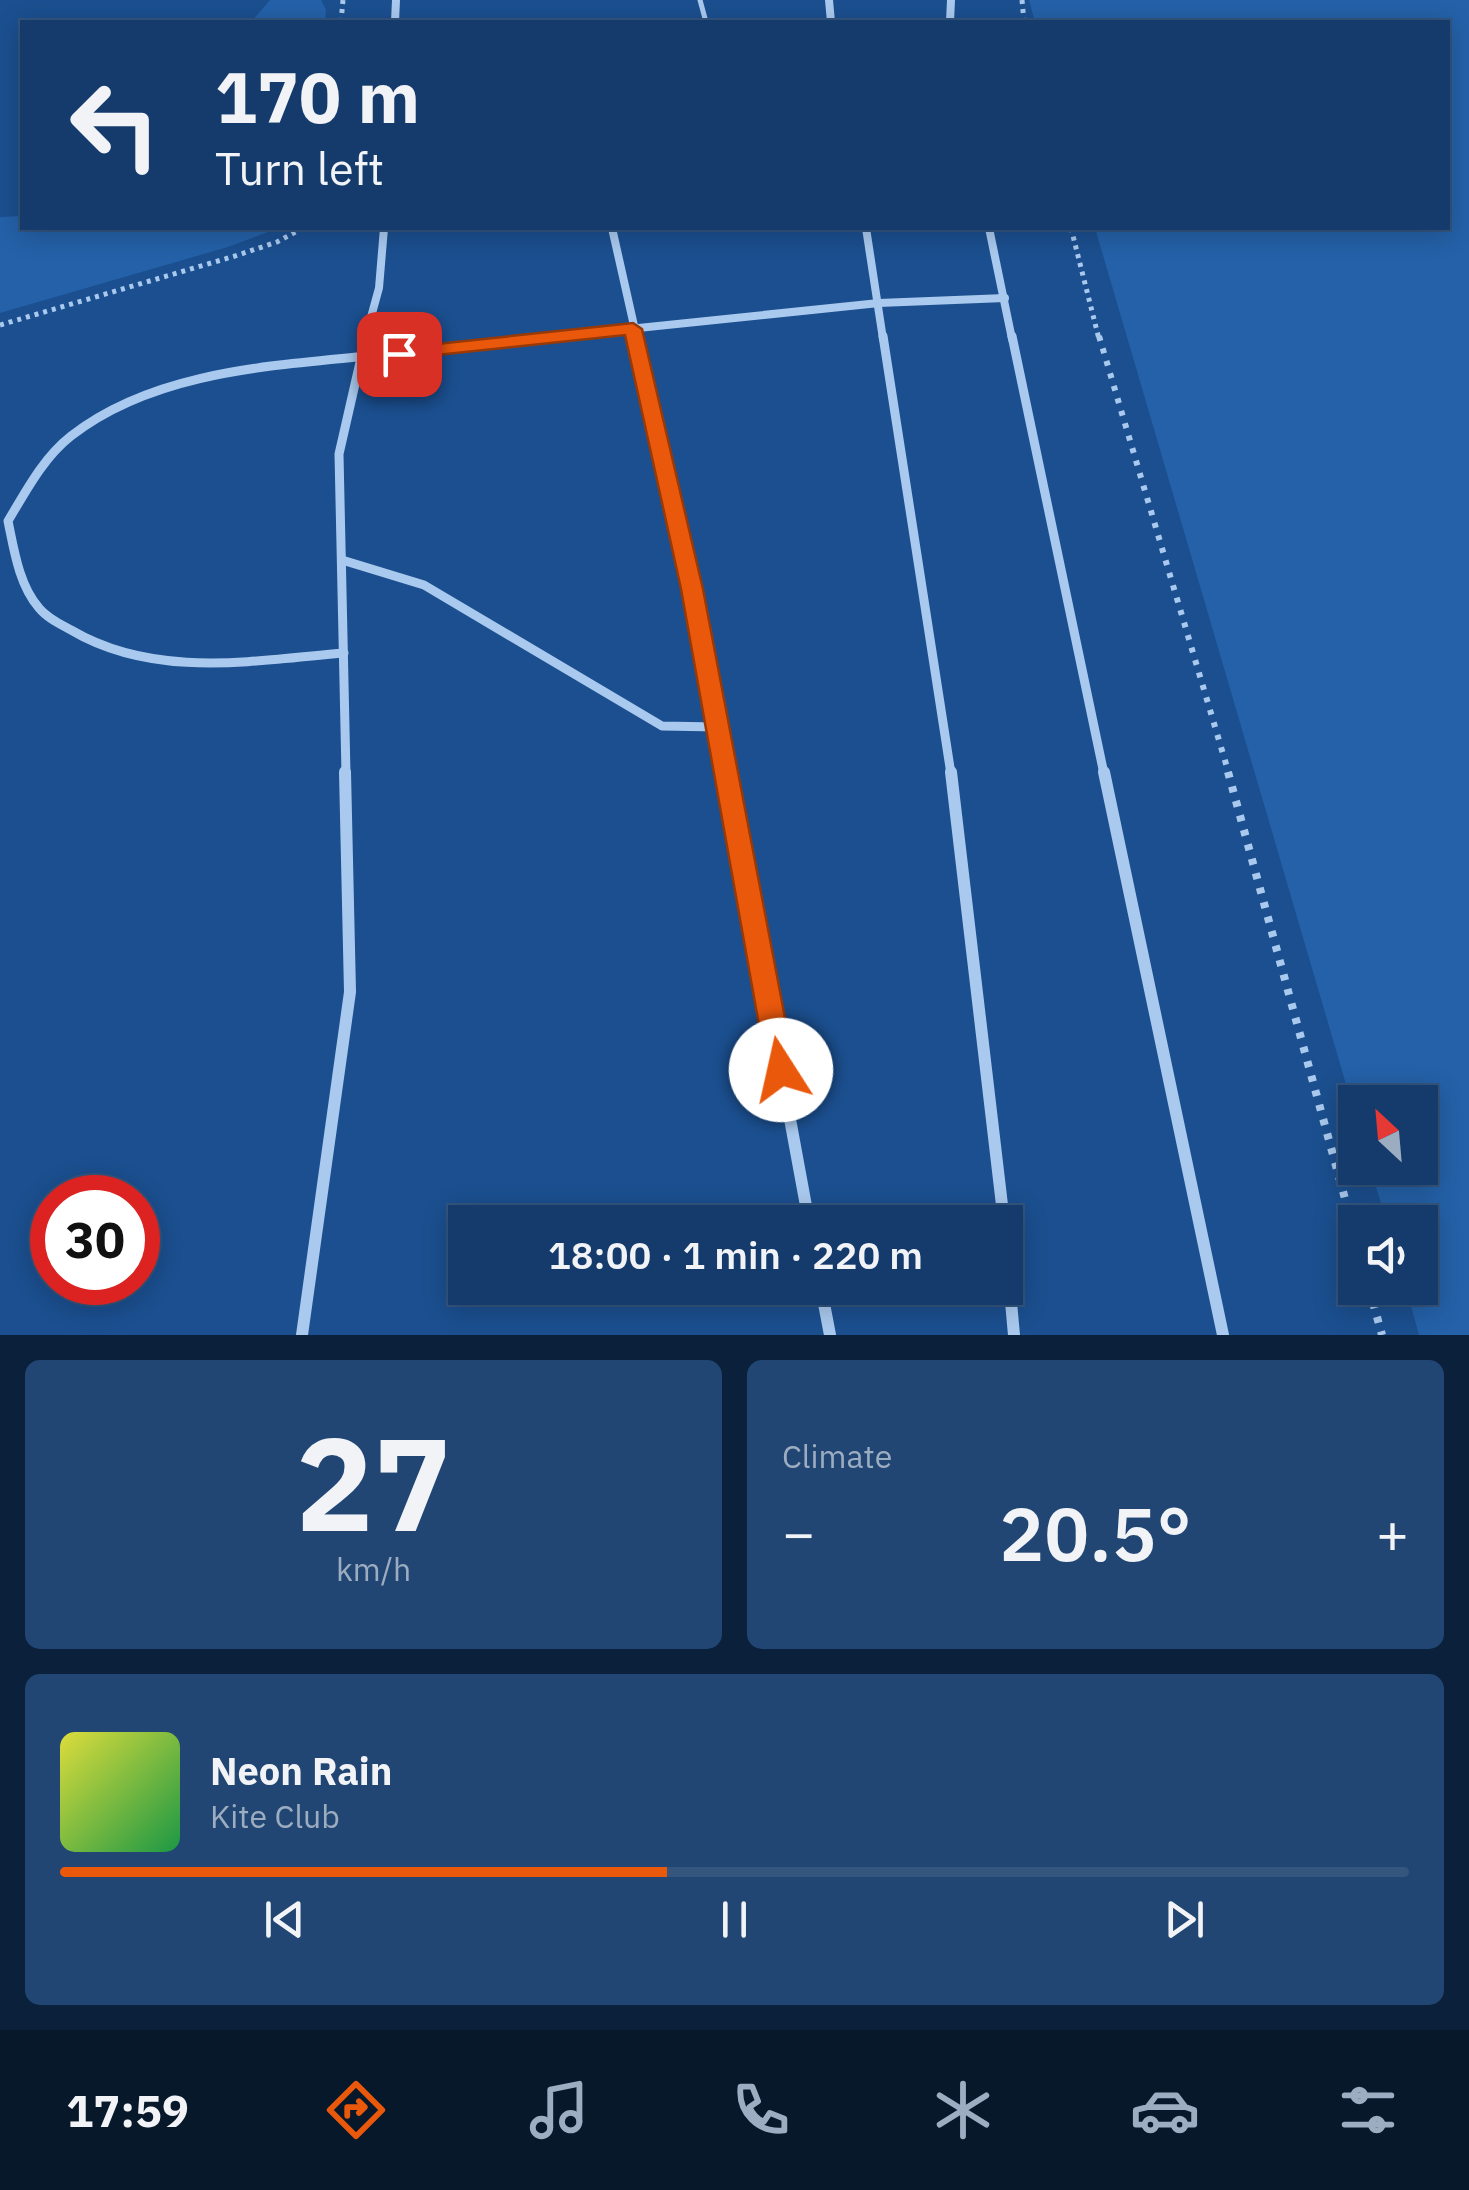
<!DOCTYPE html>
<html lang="en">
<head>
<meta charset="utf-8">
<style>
  body { margin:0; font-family:"IBM Plex Sans",sans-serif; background:#214673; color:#f1f3f6; height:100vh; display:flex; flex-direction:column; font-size:38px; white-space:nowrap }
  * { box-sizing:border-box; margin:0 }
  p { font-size:32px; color:#9dadc1 }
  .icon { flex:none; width:55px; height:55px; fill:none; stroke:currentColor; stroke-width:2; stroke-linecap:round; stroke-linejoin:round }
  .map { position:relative; height:1335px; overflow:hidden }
  .side { display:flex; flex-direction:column; gap:25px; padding:25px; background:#0b203b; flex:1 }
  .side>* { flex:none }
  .guide { position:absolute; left:20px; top:20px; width:1430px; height:210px; border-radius:0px; box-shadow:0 5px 25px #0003,0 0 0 2px #33557e; background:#143b6b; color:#f1f3f6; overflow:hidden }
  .needle { width:65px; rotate:334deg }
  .controls { position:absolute; left:1338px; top:1085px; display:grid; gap:20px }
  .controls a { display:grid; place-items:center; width:100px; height:100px; border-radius:0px; background:#143b6b; box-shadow:0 5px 25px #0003,0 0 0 2px #33557e; font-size:50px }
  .speed { position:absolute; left:30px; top:1175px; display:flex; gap:20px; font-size:50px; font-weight:700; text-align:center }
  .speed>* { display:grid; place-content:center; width:130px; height:130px; border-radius:50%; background:#143b6b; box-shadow:0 5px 25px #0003,0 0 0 2px #33557e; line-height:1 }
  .speed .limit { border:15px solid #d22; background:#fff; color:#111 }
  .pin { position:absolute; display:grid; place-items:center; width:85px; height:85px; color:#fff; margin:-42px; border-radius:20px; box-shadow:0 5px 15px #0006 }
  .me { position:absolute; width:110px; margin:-55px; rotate:350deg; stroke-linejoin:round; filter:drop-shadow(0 0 8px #0008) }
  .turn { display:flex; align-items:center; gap:35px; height:210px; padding:0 30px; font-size:45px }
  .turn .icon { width:130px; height:130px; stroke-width:2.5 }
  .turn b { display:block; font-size:70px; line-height:85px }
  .big { font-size:75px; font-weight:600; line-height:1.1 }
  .side .tile { flex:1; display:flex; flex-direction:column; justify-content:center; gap:15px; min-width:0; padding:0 35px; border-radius:15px; background:#214673 }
  .side .dial { align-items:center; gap:0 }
  .dial b { font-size:130px; line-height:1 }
  .song { display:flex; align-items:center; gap:30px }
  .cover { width:120px; height:120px; border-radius:15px; background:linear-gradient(135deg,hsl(60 70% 55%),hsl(140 70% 35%)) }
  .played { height:10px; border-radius:5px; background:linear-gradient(90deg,#ea580c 45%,#33557e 45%) }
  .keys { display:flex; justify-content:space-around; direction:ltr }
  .heat { display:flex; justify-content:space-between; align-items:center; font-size:55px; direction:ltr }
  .side .tiles { flex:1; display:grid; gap:25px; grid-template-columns:1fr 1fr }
  .tile:last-child { grid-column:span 2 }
  .trip { position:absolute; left:448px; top:1205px; width:575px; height:100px; border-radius:0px; background:#143b6b; box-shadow:0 5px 25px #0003,0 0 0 2px #33557e; font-weight:600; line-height:100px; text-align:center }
  .tab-bar { display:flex; height:160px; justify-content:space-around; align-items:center; background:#08182b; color:#9dadc1 }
  .tab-bar .icon { width:70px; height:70px }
  .tab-bar .on { color:#ea580c }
  .tab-bar b { font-size:45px; color:#f1f3f6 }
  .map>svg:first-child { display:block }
  .green { fill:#2461a8 }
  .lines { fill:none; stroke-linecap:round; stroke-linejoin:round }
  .path-far2 { stroke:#a9c9ee; stroke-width:5; stroke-dasharray:4 5; stroke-linecap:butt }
  .path-far1 { stroke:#a9c9ee; stroke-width:6; stroke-dasharray:5 8; stroke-linecap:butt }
  .path { stroke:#a9c9ee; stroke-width:8; stroke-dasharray:6 9; stroke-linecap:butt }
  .lane { stroke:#a9c9ee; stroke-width:5 }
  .street-far2 { stroke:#a9c9ee; stroke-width:8 }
  .street-far1 { stroke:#a9c9ee; stroke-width:9 }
  .street { stroke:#a9c9ee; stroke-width:12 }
  .route { fill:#ea580c; stroke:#983908; stroke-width:2.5 }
</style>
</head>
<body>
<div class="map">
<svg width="1469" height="1335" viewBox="0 0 1469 1335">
  <rect width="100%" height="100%" fill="#1b4f8f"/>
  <g class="green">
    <polygon points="270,0 321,0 326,10 325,22 251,22"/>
    <polygon points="1029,0 1469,0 1469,1335 1419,1335 1406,1288 1420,1288 1420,1222 1387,1222 1370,1168 1420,1168 1420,1102 1355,1102 1355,1115 1095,228 1448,228 1448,22 1035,22"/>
    <polygon points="22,216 22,228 279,228 228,247 0,313 0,217"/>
  </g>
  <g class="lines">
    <g class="path-far2">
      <polyline points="1022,0 1024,22"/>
      <polyline points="341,22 343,0"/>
      <polyline points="1071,228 1099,339"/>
      <polyline points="0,325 235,256 277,242 303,228"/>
    </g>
    <polyline class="path-far1" points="1099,336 1229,774"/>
    <g class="path">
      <polyline points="1228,772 1355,1235"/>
      <polyline points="1369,1288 1382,1335"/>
    </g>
    <polyline class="lane" points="700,0 706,22"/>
    <g class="street-far2">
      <polyline points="829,0 831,22"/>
      <polyline points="395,22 396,0"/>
      <polyline points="950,22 951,0"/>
      <polyline points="612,228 637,339"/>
      <polyline points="866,228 883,339"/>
      <polyline points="989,228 1012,339"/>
      <polyline points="365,339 379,288 384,228"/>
      <polyline points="532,339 879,303 1005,298"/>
    </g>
    <g class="street-far1">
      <polyline points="636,336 692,589 726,774"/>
      <polyline points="883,336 951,774"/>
      <polyline points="1012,336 1104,774"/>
      <polyline points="342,560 424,585 662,726 718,727"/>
      <path d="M344,653C252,661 154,679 71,630C60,624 47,618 39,608C19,585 14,550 8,521C26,491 43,458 71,436C153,372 268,366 367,356C430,349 493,343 556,336"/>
      <polyline points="346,774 339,454 366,336"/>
    </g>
    <g class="street">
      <polyline points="726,772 809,1222"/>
      <polyline points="951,772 1004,1222"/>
      <polyline points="1104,772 1223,1335"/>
      <polyline points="1005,1236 1014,1335"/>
      <polyline points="821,1288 830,1335"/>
      <polyline points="302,1335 350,992 345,772"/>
    </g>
  </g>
  <polygon class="route" points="633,323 642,329 703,589 795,1070 791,1079 781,1082 771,1079 767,1070 681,589 625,335 399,359 390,354 399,348"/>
</svg>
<div class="controls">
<a><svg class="needle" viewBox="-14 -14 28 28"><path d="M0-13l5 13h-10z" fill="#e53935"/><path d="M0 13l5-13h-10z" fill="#9dadc1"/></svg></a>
<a><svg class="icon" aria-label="sound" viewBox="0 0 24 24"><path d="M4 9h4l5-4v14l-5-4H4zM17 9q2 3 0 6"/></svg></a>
</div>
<div class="speed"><div class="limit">30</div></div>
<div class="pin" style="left:399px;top:354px;background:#d93025"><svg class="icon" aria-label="arrive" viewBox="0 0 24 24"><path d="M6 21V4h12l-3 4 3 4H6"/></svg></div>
<svg class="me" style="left:781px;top:1070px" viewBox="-20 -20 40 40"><circle r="19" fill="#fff"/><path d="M0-13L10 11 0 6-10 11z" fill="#ea580c"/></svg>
<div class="trip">18:00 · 1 min · 220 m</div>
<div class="guide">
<div class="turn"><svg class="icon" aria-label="left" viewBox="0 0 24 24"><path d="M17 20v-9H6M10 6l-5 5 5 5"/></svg><div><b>170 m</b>Turn left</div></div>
</div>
</div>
<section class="side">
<div class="tiles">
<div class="tile dial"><b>27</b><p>km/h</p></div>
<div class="tile"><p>Climate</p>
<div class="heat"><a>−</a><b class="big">20.5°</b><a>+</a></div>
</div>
<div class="tile">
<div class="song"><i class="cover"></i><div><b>Neon Rain</b><p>Kite Club</p></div></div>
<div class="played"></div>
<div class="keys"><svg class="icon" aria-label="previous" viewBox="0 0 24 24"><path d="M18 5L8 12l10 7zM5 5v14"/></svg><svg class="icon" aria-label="pause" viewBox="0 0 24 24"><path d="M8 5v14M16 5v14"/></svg><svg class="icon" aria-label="next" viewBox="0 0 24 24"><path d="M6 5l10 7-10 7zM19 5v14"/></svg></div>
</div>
</div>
</section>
<nav class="tab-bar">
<b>17:59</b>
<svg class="icon on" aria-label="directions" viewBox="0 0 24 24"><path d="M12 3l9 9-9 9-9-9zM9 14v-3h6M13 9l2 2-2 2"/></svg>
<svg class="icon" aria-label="music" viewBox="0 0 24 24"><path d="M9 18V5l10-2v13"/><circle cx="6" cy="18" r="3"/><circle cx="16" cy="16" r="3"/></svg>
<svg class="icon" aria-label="phone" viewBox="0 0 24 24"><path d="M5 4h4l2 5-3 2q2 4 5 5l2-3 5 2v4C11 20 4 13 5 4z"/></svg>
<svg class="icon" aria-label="climate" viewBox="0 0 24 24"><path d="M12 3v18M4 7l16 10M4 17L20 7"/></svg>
<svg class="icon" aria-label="car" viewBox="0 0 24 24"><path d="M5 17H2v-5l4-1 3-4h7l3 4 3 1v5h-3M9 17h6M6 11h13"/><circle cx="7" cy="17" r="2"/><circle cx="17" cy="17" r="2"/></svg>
<svg class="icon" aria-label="filters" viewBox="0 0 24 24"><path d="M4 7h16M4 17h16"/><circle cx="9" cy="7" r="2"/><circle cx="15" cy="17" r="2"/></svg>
</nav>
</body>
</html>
